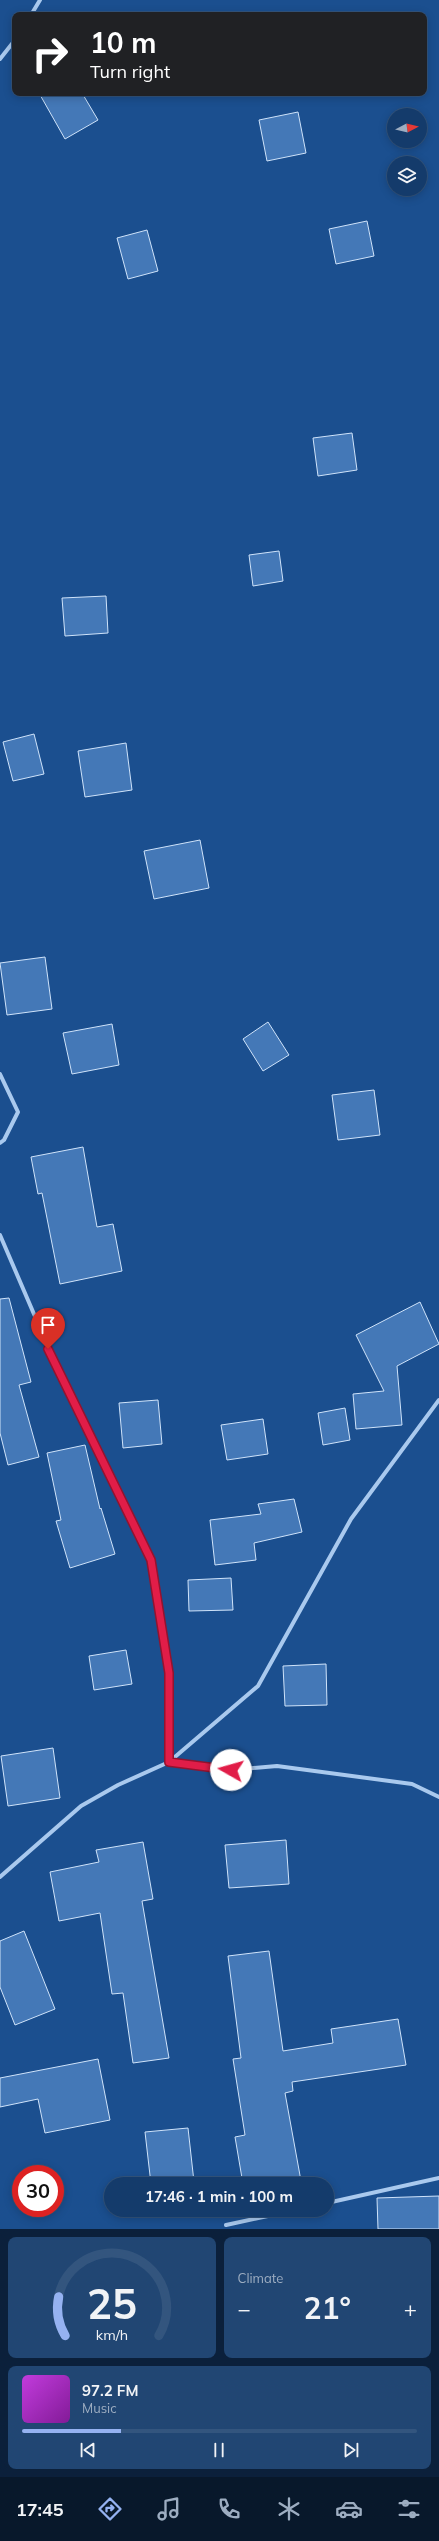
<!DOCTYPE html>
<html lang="en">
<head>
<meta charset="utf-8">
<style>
  body { margin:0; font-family:Mulish,sans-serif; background:#214673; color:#f1f3f6; height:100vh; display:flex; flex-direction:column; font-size:15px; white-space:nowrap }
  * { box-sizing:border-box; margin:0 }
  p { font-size:13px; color:#9dadc1 }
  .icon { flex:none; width:22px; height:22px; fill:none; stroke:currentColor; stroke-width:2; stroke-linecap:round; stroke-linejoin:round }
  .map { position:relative; height:2229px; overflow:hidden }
  .details { display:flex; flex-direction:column; gap:8px; padding:8px; background:#0b203b; flex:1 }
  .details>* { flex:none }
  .top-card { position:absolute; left:12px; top:12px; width:415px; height:84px; border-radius:8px; box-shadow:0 2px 10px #0003,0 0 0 1px #33557e; background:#202124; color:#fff; overflow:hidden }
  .needle { width:26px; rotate:83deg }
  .controls { position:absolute; left:387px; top:108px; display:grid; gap:8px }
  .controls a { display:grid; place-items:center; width:40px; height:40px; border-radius:50%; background:#143b6b; box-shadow:0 2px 10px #0003,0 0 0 1px #33557e; font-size:20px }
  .speed { position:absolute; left:12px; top:2165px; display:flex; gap:8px; font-size:20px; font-weight:700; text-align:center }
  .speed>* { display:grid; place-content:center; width:52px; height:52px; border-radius:50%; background:#143b6b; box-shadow:0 2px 10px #0003,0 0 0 1px #33557e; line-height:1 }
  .speed .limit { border:6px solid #d22; background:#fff; color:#111 }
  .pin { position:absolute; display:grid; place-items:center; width:34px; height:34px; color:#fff; margin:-41px -17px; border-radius:50% 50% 50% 0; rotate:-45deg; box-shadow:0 0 4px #0007 }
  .pin .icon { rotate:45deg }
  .me { position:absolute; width:44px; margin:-22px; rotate:277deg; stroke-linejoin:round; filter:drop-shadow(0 0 3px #0008) }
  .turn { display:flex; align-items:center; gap:14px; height:84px; padding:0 12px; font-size:18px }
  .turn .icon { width:52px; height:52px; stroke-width:2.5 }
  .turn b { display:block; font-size:28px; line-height:34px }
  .big { font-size:30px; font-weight:700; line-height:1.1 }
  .details .card { flex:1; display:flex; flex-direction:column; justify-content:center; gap:6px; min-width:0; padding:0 14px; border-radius:8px; background:#214673 }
  .details .dial { align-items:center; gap:0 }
  .dial svg { height:104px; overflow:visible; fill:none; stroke:#33557e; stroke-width:7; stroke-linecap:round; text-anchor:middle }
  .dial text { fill:#f1f3f6; stroke:none }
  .song { display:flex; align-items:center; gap:12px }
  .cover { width:48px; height:48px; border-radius:6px; background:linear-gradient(135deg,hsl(290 70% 55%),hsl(290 70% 35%)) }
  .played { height:4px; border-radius:2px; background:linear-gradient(90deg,#95b2f1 25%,#33557e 25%) }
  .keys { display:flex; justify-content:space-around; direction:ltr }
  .heat { display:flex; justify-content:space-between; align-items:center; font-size:22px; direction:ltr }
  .details .tiles { flex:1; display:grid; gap:8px; grid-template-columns:1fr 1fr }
  .card:last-child { grid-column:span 2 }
  .trip { position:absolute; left:104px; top:2177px; width:230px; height:40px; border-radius:20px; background:#143b6b; box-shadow:0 2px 10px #0003,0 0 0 1px #33557e; font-weight:700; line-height:40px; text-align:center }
  .tabs { display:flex; height:64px; justify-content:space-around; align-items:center; background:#08182b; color:#9dadc1 }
  .tabs .icon { width:28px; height:28px }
  .tabs .active { color:#95b2f1 }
  .tabs b { font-size:18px; color:#f1f3f6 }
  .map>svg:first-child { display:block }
  .building { fill:#4478b7; stroke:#cfe3fa }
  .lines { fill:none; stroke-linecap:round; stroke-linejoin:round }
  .street { stroke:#a9c9ee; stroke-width:4 }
  .route-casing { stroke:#92132f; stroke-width:10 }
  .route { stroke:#e11d48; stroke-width:7 }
</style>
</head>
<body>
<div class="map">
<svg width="439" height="2229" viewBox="0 0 439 2229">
  <rect width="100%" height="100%" fill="#1b4f8f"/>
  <g class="building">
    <polygon points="39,93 82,93 98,120 65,139"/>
    <polygon points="298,112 306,153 267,161 259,120"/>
    <polygon points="367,221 374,256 336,264 329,229"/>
    <polygon points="147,230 158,271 128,279 117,238"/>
    <polygon points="352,433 357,470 318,476 313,438"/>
    <polygon points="279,551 283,581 253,586 249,555"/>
    <polygon points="106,596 108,633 65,636 62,598"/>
    <polygon points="34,734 44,774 13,781 3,742"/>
    <polygon points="126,743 132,790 85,797 78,751"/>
    <polygon points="200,840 209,888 154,899 144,851"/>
    <polygon points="45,957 52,1009 7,1015 0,963"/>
    <polygon points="268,1022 289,1055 263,1071 243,1039"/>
    <polygon points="112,1024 119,1065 72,1074 63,1033"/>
    <polygon points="374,1090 380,1135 338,1140 332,1095"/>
    <polygon points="83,1147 97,1227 113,1224 122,1271 60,1284 42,1193 38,1194 31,1157"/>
    <polygon points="9,1298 31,1382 19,1385 39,1457 8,1465 0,1433 0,1299"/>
    <polygon points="420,1302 439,1344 397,1366 402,1425 356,1429 353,1394 384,1391 356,1335"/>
    <polygon points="158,1400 162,1444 123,1448 119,1403"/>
    <polygon points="345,1408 350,1440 323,1445 318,1413"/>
    <polygon points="263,1419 268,1454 227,1460 221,1425"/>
    <polygon points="85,1445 100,1509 101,1508 115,1554 70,1568 56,1521 61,1520 47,1453"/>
    <polygon points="294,1499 302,1532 254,1543 256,1560 215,1565 210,1520 261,1514 258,1504"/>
    <polygon points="231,1578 233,1610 189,1611 188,1580"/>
    <polygon points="126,1650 132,1684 94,1690 89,1656"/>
    <polygon points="326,1664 327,1705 285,1706 283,1666"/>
    <polygon points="53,1748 60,1798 8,1806 1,1756"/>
    <polygon points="286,1840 289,1884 229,1888 225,1845"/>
    <polygon points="143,1842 153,1899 142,1901 169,2058 133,2063 123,1993 112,1994 100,1913 59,1921 50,1872 99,1862 96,1850"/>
    <polygon points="24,1931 55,2009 15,2025 0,1987 0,1941"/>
    <polygon points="269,1951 283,2051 333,2043 331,2029 398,2019 406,2065 292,2082 293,2091 285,2093 301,2181 284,2184 243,2184 235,2137 245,2135 233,2059 241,2058 228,1956"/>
    <polygon points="98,2059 110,2120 45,2133 38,2099 0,2107 0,2078"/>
    <polygon points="188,2128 194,2182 151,2184 145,2132"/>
    <polygon points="439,2196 439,2229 378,2229 377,2198"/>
  </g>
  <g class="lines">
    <g class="street">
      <polyline points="31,15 40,0"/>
      <polyline points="0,59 15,40"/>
      <polyline points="0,1074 18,1112 4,1140 0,1143"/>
      <polyline points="0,1235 55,1363 151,1560 169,1673 169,1762"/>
      <polyline points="169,1762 231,1770 277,1766 412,1784 439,1797"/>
      <polyline points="0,1877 81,1806 118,1785 169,1762 258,1686 351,1519 439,1400"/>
      <polyline points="327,2203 439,2178"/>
      <polyline points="226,2225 296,2210"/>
    </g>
  </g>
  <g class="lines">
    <g class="route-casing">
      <polyline id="route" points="48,1349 151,1560 169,1673 169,1762 231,1770"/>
    </g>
    <use href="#route" class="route"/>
  </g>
</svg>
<div class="controls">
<a><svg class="needle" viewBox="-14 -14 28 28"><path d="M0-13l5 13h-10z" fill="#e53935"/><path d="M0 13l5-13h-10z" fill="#9dadc1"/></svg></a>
<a><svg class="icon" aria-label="layers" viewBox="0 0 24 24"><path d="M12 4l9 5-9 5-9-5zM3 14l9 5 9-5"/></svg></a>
</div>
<div class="speed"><div class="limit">30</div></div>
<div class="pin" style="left:48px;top:1349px;background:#d93025"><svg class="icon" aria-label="arrive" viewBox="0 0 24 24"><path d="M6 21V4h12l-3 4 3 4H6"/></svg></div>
<svg class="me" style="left:231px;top:1770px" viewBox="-20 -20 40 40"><circle r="19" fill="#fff"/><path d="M0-13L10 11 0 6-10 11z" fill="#e11d48"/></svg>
<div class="trip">17:46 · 1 min · 100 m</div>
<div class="top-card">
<div class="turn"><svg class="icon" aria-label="right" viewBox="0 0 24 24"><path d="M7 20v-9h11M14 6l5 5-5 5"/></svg><div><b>10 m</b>Turn right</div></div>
</div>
</div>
<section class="details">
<div class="tiles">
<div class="card dial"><svg viewBox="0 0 100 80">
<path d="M14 69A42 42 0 1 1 86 69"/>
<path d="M14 69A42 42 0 0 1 9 39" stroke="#95b2f1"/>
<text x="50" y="56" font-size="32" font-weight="700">25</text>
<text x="50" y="72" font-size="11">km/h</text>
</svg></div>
<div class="card"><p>Climate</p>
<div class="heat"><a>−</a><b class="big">21°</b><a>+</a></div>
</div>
<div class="card">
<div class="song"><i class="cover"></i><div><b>97.2 FM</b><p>Music</p></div></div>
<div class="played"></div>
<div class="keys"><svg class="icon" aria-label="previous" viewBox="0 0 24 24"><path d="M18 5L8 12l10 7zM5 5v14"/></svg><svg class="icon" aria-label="pause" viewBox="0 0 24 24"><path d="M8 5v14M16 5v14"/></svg><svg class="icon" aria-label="next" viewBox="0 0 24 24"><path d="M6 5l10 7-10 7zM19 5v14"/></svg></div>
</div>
</div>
</section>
<nav class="tabs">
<b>17:45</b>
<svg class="icon active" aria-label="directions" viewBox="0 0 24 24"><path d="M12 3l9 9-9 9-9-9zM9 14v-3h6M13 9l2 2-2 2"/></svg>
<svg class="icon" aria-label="music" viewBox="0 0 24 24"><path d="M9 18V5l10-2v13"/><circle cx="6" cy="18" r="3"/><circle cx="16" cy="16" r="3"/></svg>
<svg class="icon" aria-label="phone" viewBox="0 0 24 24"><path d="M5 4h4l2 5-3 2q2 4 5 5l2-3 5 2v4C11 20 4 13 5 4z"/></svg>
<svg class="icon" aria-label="climate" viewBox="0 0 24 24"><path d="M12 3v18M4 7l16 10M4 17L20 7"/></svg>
<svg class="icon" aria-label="car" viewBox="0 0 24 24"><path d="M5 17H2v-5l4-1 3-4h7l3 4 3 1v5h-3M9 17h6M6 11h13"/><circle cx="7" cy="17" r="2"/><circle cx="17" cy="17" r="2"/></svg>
<svg class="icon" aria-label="filters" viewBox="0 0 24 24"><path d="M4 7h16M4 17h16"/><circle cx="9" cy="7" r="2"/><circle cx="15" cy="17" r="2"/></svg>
</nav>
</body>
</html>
